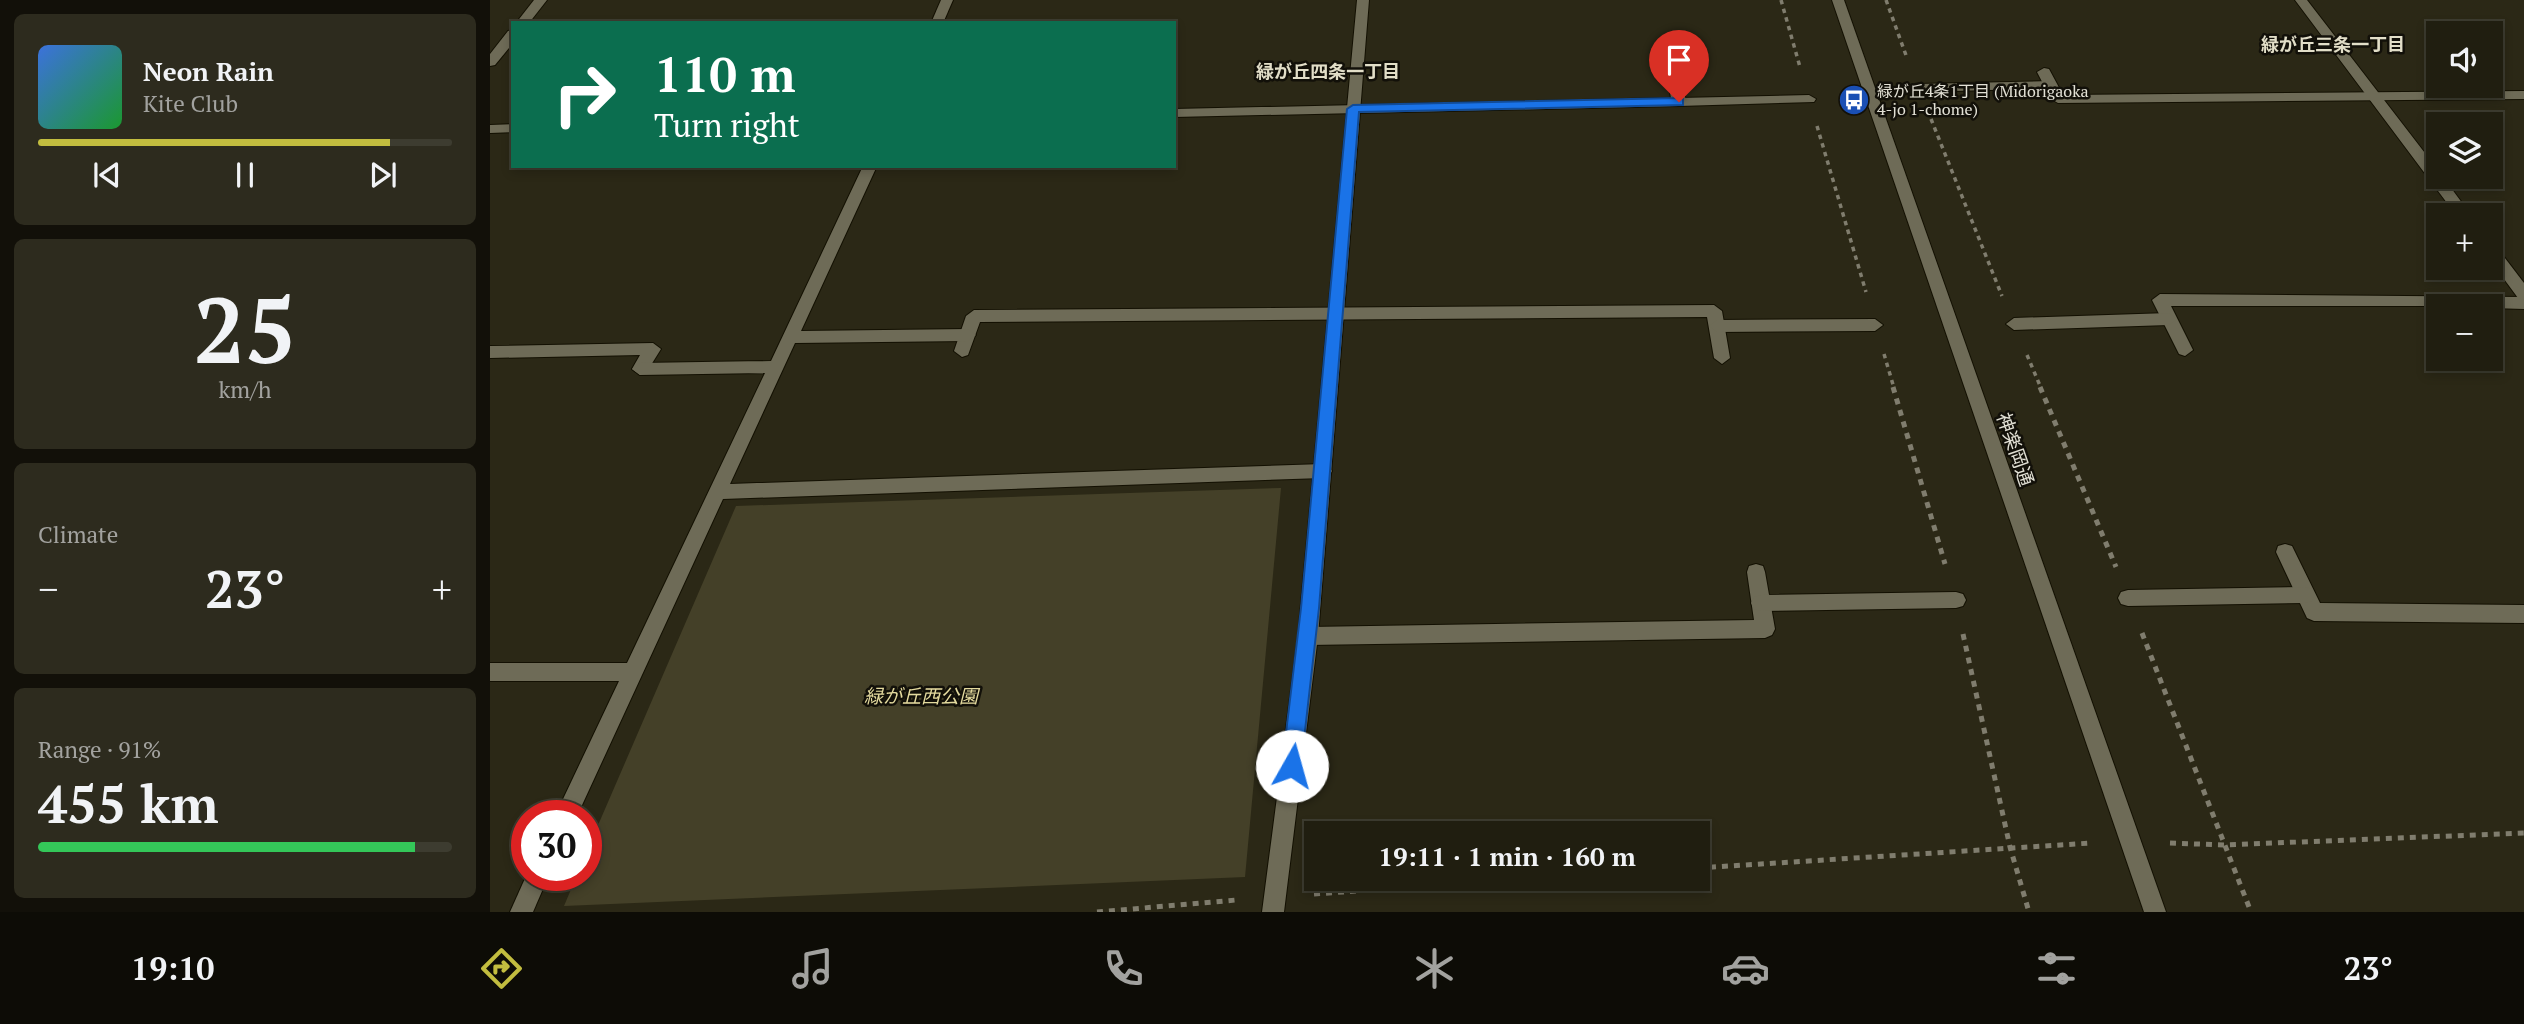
<!DOCTYPE html>
<html lang="en">
<head>
<meta charset="utf-8">
<style>
  body { margin:0; font-family:"PT Serif","Noto Sans JP",serif; background:#2d2b1e; color:#f1f3f6; height:100vh; display:flex; flex-direction:column; font-size:26px; white-space:nowrap }
  * { box-sizing:border-box; margin:0 }
  p { font-size:23px; color:#a2a29f }
  .icon { flex:none; width:38px; height:38px; fill:none; stroke:currentColor; stroke-width:2; stroke-linecap:round; stroke-linejoin:round }
  .map { position:relative; flex:1; overflow:hidden }
  .drawer { display:flex; flex-direction:column; gap:14px; padding:14px; background:#121009; width:490px }
  .drawer>* { flex:none }
  .guide { position:absolute; left:21px; top:21px; width:665px; height:147px; border-radius:0px; box-shadow:0 4px 10px #0003,0 0 0 2px #3d3c30; background:#0b6e4f; color:#fff; overflow:hidden }
  .fabs { position:absolute; left:1936px; top:21px; display:grid; gap:14px }
  .fabs a { display:grid; place-items:center; width:77px; height:77px; border-radius:0px; background:#201e10; box-shadow:0 4px 10px #0003,0 0 0 2px #3d3c30; font-size:35px }
  .speed { position:absolute; left:21px; top:800px; display:flex; gap:14px; font-size:35px; font-weight:700; text-align:center }
  .speed>* { display:grid; place-content:center; width:91px; height:91px; border-radius:50%; background:#201e10; box-shadow:0 4px 10px #0003,0 0 0 2px #3d3c30; line-height:1 }
  .speed .limit { border:10px solid #d22; background:#fff; color:#111 }
  .pin { position:absolute; display:grid; place-items:center; width:60px; height:60px; color:#fff; margin:-72px -30px; border-radius:50% 50% 50% 0; rotate:-45deg; box-shadow:0 0 7px #0007 }
  .pin .icon { rotate:45deg }
  .me { position:absolute; width:77px; margin:-38px; rotate:7deg; stroke-linejoin:round; filter:drop-shadow(0 0 5px #0008) }
  .turn { display:flex; align-items:center; gap:24px; height:147px; padding:0 28px; font-size:32px }
  .turn .icon { width:91px; height:91px; stroke-width:2.5 }
  .turn b { display:block; font-size:49px; line-height:60px }
  .big { font-size:52px; font-weight:700; line-height:1.1 }
  .drawer .card { flex:1; display:flex; flex-direction:column; justify-content:center; gap:10px; min-width:0; padding:0 24px; border-radius:10px; background:#2d2b1e }
  .drawer .dial { align-items:center; gap:0 }
  .dial b { font-size:91px; line-height:1 }
  .song { display:flex; align-items:center; gap:21px }
  .cover { width:84px; height:84px; border-radius:10px; background:linear-gradient(135deg,hsl(220 70% 55%),hsl(130 70% 35%)) }
  .played { height:7px; border-radius:4px; background:linear-gradient(90deg,#c2bd3f 85%,#3d3c30 85%) }
  .keys { display:flex; justify-content:space-around; direction:ltr }
  .heat { display:flex; justify-content:space-between; align-items:center; font-size:38px; direction:ltr }
  .charge { height:10px; border-radius:5px; background:linear-gradient(90deg,#34c759 91%,#3d3c30 0) }
  .trip { position:absolute; left:814px; top:821px; width:406px; height:70px; border-radius:0px; background:#201e10; box-shadow:0 4px 10px #0003,0 0 0 2px #3d3c30; font-weight:700; line-height:70px; text-align:center }
  .tabs { display:flex; height:112px; justify-content:space-around; align-items:center; background:#0d0c06; color:#a2a29f }
  .tabs .icon { width:49px; height:49px }
  .tabs .selected { color:#c2bd3f }
  .tabs b { font-size:32px; color:#f1f3f6 }
  main { display:flex; flex:1; min-height:0 }
  .map>svg:first-child { display:block }
  .green { fill:#444028 }
  .lines { fill:none; stroke-linecap:round; stroke-linejoin:round }
  .service-casing { stroke:#131002; stroke-width:2 }
  .pedestrian-casing { stroke:#131002; stroke-width:2 }
  .minor-casing { stroke:#131002; stroke-width:2 }
  .tertiary-casing { stroke:#131002; stroke-width:2 }
  .path-far1 { stroke:#807d6e; stroke-width:3.5; stroke-dasharray:4.5 4.5; stroke-linecap:butt }
  .path { stroke:#807d6e; stroke-width:5; stroke-dasharray:6 6; stroke-linecap:butt }
  .service { fill:#6e6b57; fill-rule:evenodd }
  .pedestrian { fill:#6e6b57; fill-rule:evenodd }
  .minor { fill:#6e6b57; fill-rule:evenodd }
  .tertiary { fill:#6e6b57; fill-rule:evenodd }
  .route { fill:#1a73e8; stroke:#114b97; stroke-width:2 }
  .labels { text-anchor:middle; dominant-baseline:central; stroke-width:5; stroke-linejoin:round; paint-order:stroke }
  .far-poi-label { font-size:16px; fill:#e2e0d5; stroke:#121009; text-anchor:start }
  .far-neighbourhood-label { font-size:18px; font-weight:bold; fill:#e2dec8; stroke:#121009 }
  .street-label { font-size:19px; fill:#e2e0d5; stroke:#121009 }
  .park-label { font-size:19px; font-style:italic; fill:#e4da9e; stroke:#121009 }
</style>
</head>
<body>
<main>
<section class="drawer">
<div class="card">
<div class="song"><i class="cover"></i><div><b>Neon Rain</b><p>Kite Club</p></div></div>
<div class="played"></div>
<div class="keys"><svg class="icon" aria-label="previous" viewBox="0 0 24 24"><path d="M18 5L8 12l10 7zM5 5v14"/></svg><svg class="icon" aria-label="pause" viewBox="0 0 24 24"><path d="M8 5v14M16 5v14"/></svg><svg class="icon" aria-label="next" viewBox="0 0 24 24"><path d="M6 5l10 7-10 7zM19 5v14"/></svg></div>
</div>
<div class="card dial"><b>25</b><p>km/h</p></div>
<div class="card"><p>Climate</p>
<div class="heat"><a>−</a><b class="big">23°</b><a>+</a></div>
</div>
<div class="card"><p>Range · 91%</p><b class="big">455 km</b><div class="charge"></div></div>
</section>
<div class="map">
<svg width="2034" height="912" viewBox="0 0 2034 912">
  <rect width="100%" height="100%" fill="#2b2816"/>
  <polygon class="green" points="791,488 755,877 74,906 87,875 96,875 96,853 246,506"/>
  <g class="lines">
    <g class="service-casing">
      <g id="service">
        <polygon points="1554,68 1559,69 1573,95 2034,91 2034,99 1568,103 1561,99 1547,72"/>
        <polygon points="1184,72 1191,76 1196,102 1189,106 684,117 684,109 1181,98 1177,76"/>
        <polygon points="23,124 23,132 0,133 0,125"/>
        <polygon points="1670,294 2034,297 2034,309 2000,308 2000,306 1681,306 1703,350 1695,356 1689,354 1662,300"/>
        <polygon points="1224,305 1232,311 1240,358 1232,364 1224,358 1217,317 490,322 478,355 472,357 464,351 476,316 484,310"/>
        <polygon points="163,343 171,349 156,373 150,375 142,369 150,355 0,358 0,346"/>
        <polygon points="1795,544 1802,546 1830,603 2034,605 2034,623 1824,621 1817,618 1786,552 1788,546"/>
        <polygon points="1266,564 1273,566 1275,572 1285,629 1282,635 1275,638 818,645 811,642 808,636 811,630 818,627 1264,620 1257,572 1259,566"/>
      </g>
    </g>
    <g class="pedestrian-casing">
      <g id="pedestrian">
        <polygon points="451,0 463,0 453,23 441,23"/>
        <polygon points="1561,81 1566,82 1566,88 1428,92 1421,88 1428,84"/>
        <polygon points="1319,95 1326,99 1324,102 1189,106 1182,102 1189,98"/>
        <polygon points="373,166 387,166 311,331 478,329 486,335 478,341 305,343 240,484 833,464 839,466 842,471 839,476 833,478 233,499 87,816 65,816 129,681 0,681 0,663 137,663 275,373 150,375 142,369 150,363 281,361"/>
        <polygon points="1679,313 1687,319 1679,325 1524,330 1516,324 1524,318"/>
        <polygon points="1385,319 1393,325 1385,331 1227,332 1219,326 1227,320"/>
        <polygon points="1815,587 1822,589 1825,595 1822,601 1815,603 1638,606 1631,604 1628,598 1631,592 1638,590"/>
        <polygon points="1466,592 1473,594 1476,600 1473,606 1466,608 1271,611 1264,609 1261,603 1264,597 1271,595"/>
        <polygon points="37,874 59,875 43,912 20,912"/>
      </g>
    </g>
    <g class="minor-casing">
      <g id="minor">
        <polygon points="44,0 57,0 39,23 26,23"/>
        <polygon points="867,0 879,0 828,636 794,912 772,912 808,636"/>
        <polygon points="1805,0 1817,0 1948,170 1948,177 1953,177 1981,215 1966,215"/>
        <polygon points="23,30 23,43 5,65 0,66 0,54 18,31"/>
        <polygon points="2000,244 2005,245 2034,283 2034,300 2028,298 2000,260"/>
      </g>
    </g>
    <g class="tertiary-casing">
      <polygon id="tertiary" points="1342,0 1354,0 1676,912 1654,912"/>
    </g>
    <g class="path-far1">
      <polyline points="1291,0 1310,67"/>
      <polyline points="1396,0 1417,58"/>
      <polyline points="1441,119 1512,296"/>
      <polyline points="1327,126 1376,292"/>
      <polyline points="1394,354 1404,388"/>
      <polyline points="1537,355 1551,388"/>
    </g>
    <g class="path">
      <polyline points="1403,387 1455,564"/>
      <polyline points="1550,387 1626,567"/>
      <polyline points="1652,633 1761,912"/>
      <polyline points="1473,634 1520,847 1539,912"/>
      <polyline points="1680,843 1734,845 2034,833"/>
      <polyline points="1208,868 1601,843"/>
      <polyline points="824,894 1050,878"/>
      <polyline points="607,912 746,900"/>
    </g>
    <use href="#service" class="service"/>
    <use href="#pedestrian" class="pedestrian"/>
    <use href="#minor" class="minor"/>
    <use href="#tertiary" class="tertiary"/>
  </g>
  <polygon class="route" points="1189,98 1193,99 1193,105 869,112 829,608 811,766 808,773 802,775 795,773 792,766 811,608 857,109 863,105"/>
  <defs>
    <g id="bus-disc" transform="scale(1.575)"><circle r="9.5" fill="#1a4fb4" stroke="#121009"/><path d="M-5-6H5V4H4V6H2V4H-2V6H-4V4H-5ZM-3.5-4V0h7V-4ZM-3.5 1.2v1.5H-2V1.2ZM2 1.2v1.5H3.5V1.2Z" fill="#fff"/></g>
  </defs>
  <g fill-rule="evenodd">
    <use href="#bus-disc" x="1364" y="100"/>
  </g>
  <g class="labels">
    <g class="far-poi-label">
      <text x="1387" y="91">緑が丘4条1丁目 (Midorigaoka<tspan x="1387" dy="18">4-jo 1-chome)</tspan></text>
    </g>
    <g class="far-neighbourhood-label">
      <text x="1843" y="44">緑が丘三条一丁目</text>
      <text x="838" y="71">緑が丘四条一丁目</text>
    </g>
    <g class="street-label">
      <text transform="translate(1526 449) rotate(71)">神楽岡通</text>
    </g>
    <g class="park-label">
      <text x="431" y="695">緑が丘西公園</text>
    </g>
  </g>
</svg>
<div class="fabs">
<a><svg class="icon" aria-label="sound" viewBox="0 0 24 24"><path d="M4 9h4l5-4v14l-5-4H4zM17 9q2 3 0 6"/></svg></a>
<a><svg class="icon" aria-label="layers" viewBox="0 0 24 24"><path d="M12 4l9 5-9 5-9-5zM3 14l9 5 9-5"/></svg></a>
<a>+</a>
<a>−</a>
</div>
<div class="speed"><div class="limit">30</div></div>
<div class="pin" style="left:1189px;top:102px;background:#d93025"><svg class="icon" aria-label="arrive" viewBox="0 0 24 24"><path d="M6 21V4h12l-3 4 3 4H6"/></svg></div>
<svg class="me" style="left:802px;top:766px" viewBox="-20 -20 40 40"><circle r="19" fill="#fff"/><path d="M0-13L10 11 0 6-10 11z" fill="#1a73e8"/></svg>
<div class="trip">19:11 · 1 min · 160 m</div>
<div class="guide">
<div class="turn"><svg class="icon" aria-label="right" viewBox="0 0 24 24"><path d="M7 20v-9h11M14 6l5 5-5 5"/></svg><div><b>110 m</b>Turn right</div></div>
</div>
</div>
</main>
<nav class="tabs">
<b>19:10</b>
<svg class="icon selected" aria-label="directions" viewBox="0 0 24 24"><path d="M12 3l9 9-9 9-9-9zM9 14v-3h6M13 9l2 2-2 2"/></svg>
<svg class="icon" aria-label="music" viewBox="0 0 24 24"><path d="M9 18V5l10-2v13"/><circle cx="6" cy="18" r="3"/><circle cx="16" cy="16" r="3"/></svg>
<svg class="icon" aria-label="phone" viewBox="0 0 24 24"><path d="M5 4h4l2 5-3 2q2 4 5 5l2-3 5 2v4C11 20 4 13 5 4z"/></svg>
<svg class="icon" aria-label="climate" viewBox="0 0 24 24"><path d="M12 3v18M4 7l16 10M4 17L20 7"/></svg>
<svg class="icon" aria-label="car" viewBox="0 0 24 24"><path d="M5 17H2v-5l4-1 3-4h7l3 4 3 1v5h-3M9 17h6M6 11h13"/><circle cx="7" cy="17" r="2"/><circle cx="17" cy="17" r="2"/></svg>
<svg class="icon" aria-label="filters" viewBox="0 0 24 24"><path d="M4 7h16M4 17h16"/><circle cx="9" cy="7" r="2"/><circle cx="15" cy="17" r="2"/></svg>
<b>23°</b>
</nav>
</body>
</html>
